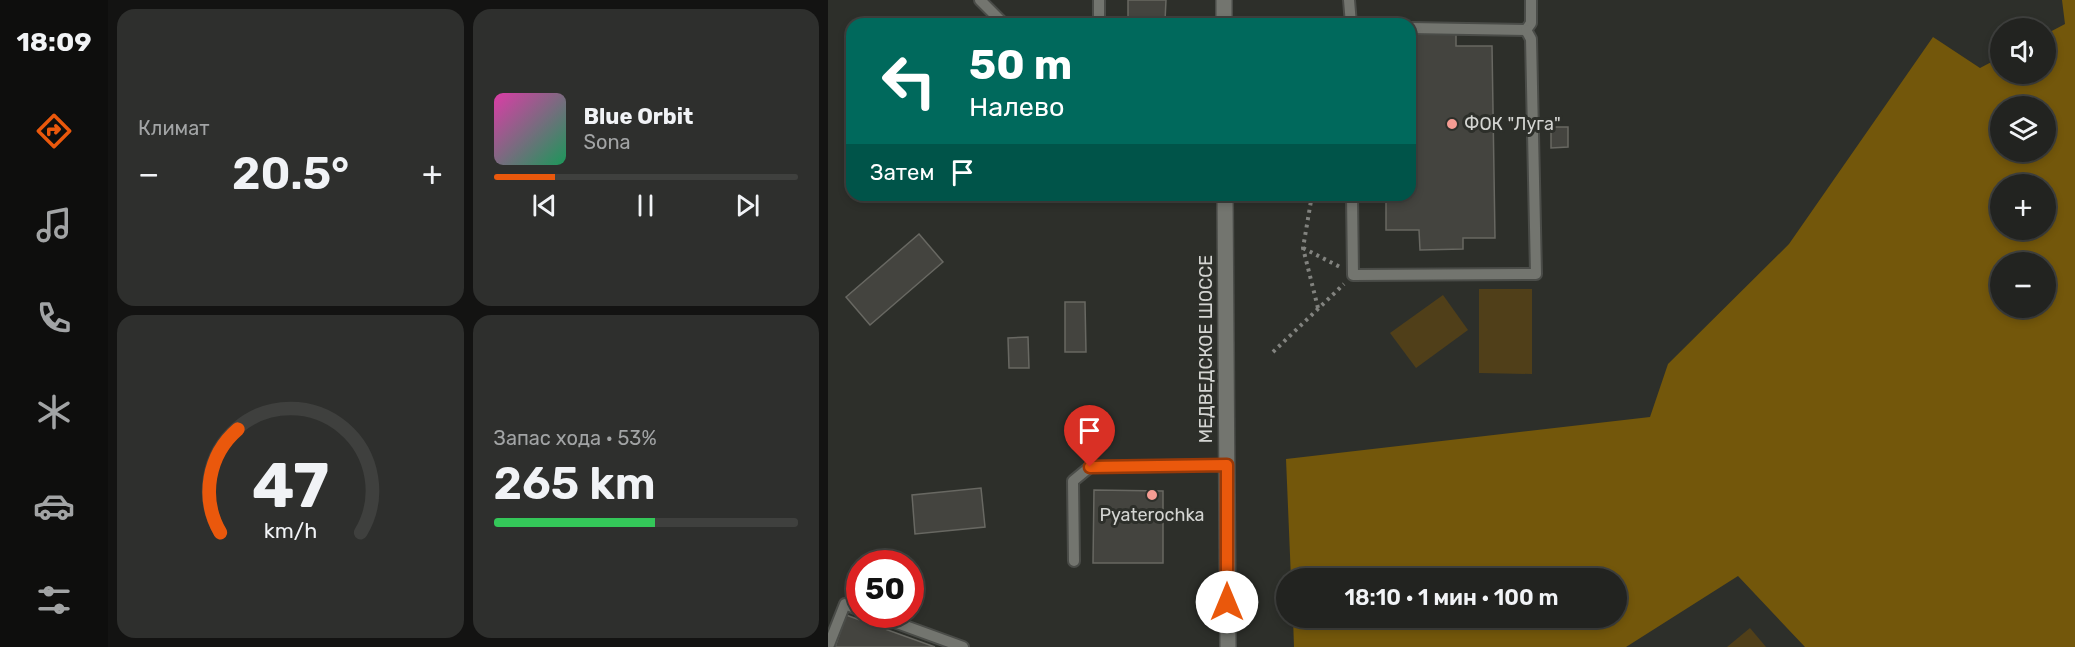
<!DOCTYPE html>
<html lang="ru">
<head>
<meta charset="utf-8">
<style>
  body { margin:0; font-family:Rubik,sans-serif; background:#2e2f2d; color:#f1f3f6; height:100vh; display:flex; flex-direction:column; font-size:22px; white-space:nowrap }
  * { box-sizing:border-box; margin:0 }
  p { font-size:20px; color:#a2a4a5 }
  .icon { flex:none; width:33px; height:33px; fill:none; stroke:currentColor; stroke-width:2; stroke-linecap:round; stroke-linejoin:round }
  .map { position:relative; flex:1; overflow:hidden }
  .panel { display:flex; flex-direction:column; gap:9px; padding:9px; background:#131312; width:720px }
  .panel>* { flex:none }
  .hud { position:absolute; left:18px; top:18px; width:570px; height:183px; border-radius:18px; box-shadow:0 3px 9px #0003,0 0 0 2px #3f403e; background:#00695c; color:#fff; overflow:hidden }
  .buttons { position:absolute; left:1162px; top:18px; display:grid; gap:12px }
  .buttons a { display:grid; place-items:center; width:66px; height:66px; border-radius:50%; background:#222320; box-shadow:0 3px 9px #0003,0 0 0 2px #3f403e; font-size:30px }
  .speed { position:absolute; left:18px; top:550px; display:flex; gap:12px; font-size:30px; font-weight:700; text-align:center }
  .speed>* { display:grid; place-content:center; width:78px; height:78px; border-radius:50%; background:#222320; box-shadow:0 3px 9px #0003,0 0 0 2px #3f403e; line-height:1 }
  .speed .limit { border:9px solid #d22; background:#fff; color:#111 }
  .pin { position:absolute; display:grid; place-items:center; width:51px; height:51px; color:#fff; margin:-62px -26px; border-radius:50% 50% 50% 0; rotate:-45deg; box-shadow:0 0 6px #0007 }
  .pin .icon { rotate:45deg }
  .me { position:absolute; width:66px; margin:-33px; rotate:0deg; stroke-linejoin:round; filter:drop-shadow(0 0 4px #0008) }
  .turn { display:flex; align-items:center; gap:21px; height:126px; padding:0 24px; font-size:27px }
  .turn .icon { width:78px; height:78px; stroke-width:2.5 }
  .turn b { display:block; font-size:42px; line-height:51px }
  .then { display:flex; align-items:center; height:57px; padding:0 24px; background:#0003; gap:12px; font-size:22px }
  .big { font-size:45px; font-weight:600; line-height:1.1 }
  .panel .widget { flex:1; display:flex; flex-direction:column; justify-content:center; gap:9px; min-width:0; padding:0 21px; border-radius:18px; background:#2e2f2d }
  .panel .dial { align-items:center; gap:0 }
  .dial svg { height:156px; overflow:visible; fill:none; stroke:#3f403e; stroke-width:7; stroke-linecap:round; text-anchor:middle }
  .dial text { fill:#f1f3f6; stroke:none }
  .song { display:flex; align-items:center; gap:18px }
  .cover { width:72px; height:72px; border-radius:9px; background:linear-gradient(135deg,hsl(320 70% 55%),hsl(150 70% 35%)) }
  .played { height:6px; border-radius:3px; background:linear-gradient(90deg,#ea580c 20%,#3f403e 20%) }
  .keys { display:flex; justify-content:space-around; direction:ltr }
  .heat { display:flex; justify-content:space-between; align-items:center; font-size:33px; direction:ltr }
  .charge { height:9px; border-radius:4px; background:linear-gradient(90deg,#34c759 53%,#3f403e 0) }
  .panel .tiles { flex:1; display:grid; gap:9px; grid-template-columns:repeat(2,1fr) }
  .trip { position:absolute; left:448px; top:568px; width:351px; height:60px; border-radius:30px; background:#222320; box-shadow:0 3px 9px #0003,0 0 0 2px #3f403e; font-weight:600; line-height:60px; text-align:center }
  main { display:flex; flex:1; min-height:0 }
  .dock { display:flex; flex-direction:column; width:108px; justify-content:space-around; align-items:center; background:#0e0e0d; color:#a2a4a5 }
  .dock .icon { width:42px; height:42px }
  .dock .active { color:#ea580c }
  .dock b { font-size:27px; color:#f1f3f6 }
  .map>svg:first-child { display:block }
  .green { fill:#503f19 }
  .forest { fill:#73570b; fill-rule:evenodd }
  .building { fill:#44443f; stroke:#686862; stroke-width:1.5 }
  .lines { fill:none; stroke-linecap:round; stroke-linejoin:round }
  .lane-casing { stroke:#4a4c48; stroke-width:14 }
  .secondary-casing { stroke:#4a4c48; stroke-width:18 }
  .path { stroke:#82837f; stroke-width:4; stroke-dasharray:3 4.5; stroke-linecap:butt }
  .lane { stroke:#73756f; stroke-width:10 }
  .secondary { stroke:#73756f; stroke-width:15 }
  .route-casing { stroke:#983908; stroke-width:15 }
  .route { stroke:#ea580c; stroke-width:10 }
  .poi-dot { fill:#f59c93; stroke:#2d2f2a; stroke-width:2 }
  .labels { text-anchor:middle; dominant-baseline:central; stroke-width:6; stroke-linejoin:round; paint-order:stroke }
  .poi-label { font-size:18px; fill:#d4d5d2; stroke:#2d2f2a; text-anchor:start }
  .street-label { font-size:18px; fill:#d4d5d2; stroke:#2d2f2a }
</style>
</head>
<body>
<main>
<nav class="dock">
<b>18:09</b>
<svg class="icon active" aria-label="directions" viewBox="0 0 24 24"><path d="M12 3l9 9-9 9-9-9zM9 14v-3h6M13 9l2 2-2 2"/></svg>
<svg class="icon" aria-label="music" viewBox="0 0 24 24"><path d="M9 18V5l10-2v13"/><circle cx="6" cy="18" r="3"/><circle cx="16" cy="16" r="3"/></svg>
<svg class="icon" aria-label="phone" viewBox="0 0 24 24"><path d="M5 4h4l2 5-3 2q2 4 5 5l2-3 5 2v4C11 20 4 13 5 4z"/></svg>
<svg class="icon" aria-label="climate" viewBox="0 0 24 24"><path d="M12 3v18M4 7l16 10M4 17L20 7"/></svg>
<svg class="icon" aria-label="car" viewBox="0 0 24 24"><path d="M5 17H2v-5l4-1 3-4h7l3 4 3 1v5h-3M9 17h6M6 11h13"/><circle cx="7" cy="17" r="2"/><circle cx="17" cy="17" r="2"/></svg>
<svg class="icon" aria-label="filters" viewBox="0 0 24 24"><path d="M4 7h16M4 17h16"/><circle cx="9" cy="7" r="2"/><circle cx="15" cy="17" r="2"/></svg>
</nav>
<section class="panel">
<div class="tiles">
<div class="widget"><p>Климат</p>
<div class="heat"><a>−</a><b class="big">20.5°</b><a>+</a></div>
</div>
<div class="widget">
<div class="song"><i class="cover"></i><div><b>Blue Orbit</b><p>Sona</p></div></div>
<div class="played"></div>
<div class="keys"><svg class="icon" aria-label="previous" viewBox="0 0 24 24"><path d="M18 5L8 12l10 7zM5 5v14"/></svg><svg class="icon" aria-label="pause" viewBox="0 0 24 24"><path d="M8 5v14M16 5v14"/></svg><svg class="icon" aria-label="next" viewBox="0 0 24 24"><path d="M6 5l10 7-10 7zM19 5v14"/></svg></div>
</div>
<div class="widget dial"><svg viewBox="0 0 100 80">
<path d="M14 69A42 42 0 1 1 86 69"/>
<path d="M14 69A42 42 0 0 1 23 16" stroke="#ea580c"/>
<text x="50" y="56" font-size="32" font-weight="700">47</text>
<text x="50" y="72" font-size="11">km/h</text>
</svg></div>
<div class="widget"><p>Запас хода · 53%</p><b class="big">265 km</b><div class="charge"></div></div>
</div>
</section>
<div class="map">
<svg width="1247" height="647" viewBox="0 0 1247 647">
  <rect width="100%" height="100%" fill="#2d2f2a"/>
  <g class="green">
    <polygon points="651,289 704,289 704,374 651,373"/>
    <polygon points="615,295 640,330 588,368 562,333"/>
    <polygon points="922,628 938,647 899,647"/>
  </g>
  <path class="forest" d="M1234,0H1247V647H977L910,576L798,647H466L465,618H789V579H463L458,459L822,417L840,364L961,244L1105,37L1152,68L1173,57V74H1218V34L1237,24ZM1173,106H1218V152H1173ZM1173,184H1218V230H1173ZM1173,262H1218V308H1173Z"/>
  <g class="building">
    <polygon points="300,0 338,0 337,21 341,21 341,24 300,24"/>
    <polygon points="628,30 628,46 664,46 667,238 635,238 635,249 592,250 591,230 558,230 558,195 582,195 582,53 585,53 585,31"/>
    <polygon points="723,127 740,127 740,147 723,148"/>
    <polygon points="91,234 115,262 42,325 18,297"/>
    <polygon points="237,302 257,302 258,352 237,352"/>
    <polygon points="200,337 201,368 181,368 180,338"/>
    <polygon points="153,488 157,527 87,534 84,495"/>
    <polygon points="266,490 335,491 335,563 265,563"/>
    <polygon points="18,615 107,647 7,647"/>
  </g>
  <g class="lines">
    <g class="lane-casing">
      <g id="lane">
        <polyline points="152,0 176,24"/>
        <polyline points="521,0 523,24"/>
        <polyline points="271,24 271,0"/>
        <polyline points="582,28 698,30 703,23 703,0"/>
        <polyline points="524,195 525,275 708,274 703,39 698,30"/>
        <polyline points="246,561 245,481 262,467 399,465"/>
        <polyline points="47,615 135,647"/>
        <polyline points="0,647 17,604 32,610"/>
      </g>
    </g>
    <g class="secondary-casing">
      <g id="secondary">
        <polyline points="396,0 396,24"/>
        <polyline points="397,195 400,647"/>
      </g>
    </g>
    <g class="path">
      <polyline points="484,195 475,248 490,308"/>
      <polyline points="475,248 512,267"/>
      <polyline points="445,352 516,284"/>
    </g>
    <use href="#lane" class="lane"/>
    <use href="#secondary" class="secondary"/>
  </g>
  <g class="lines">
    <g class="route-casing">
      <polyline id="route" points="262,467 399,465 399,602"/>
    </g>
    <use href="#route" class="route"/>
  </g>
  <g class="poi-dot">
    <circle cx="624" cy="124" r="6"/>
    <circle cx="324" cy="495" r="6"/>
  </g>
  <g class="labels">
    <g class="poi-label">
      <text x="636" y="124">ФОК "Луга"</text>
      <text x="324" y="515" text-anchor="middle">Pyaterochka</text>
    </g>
    <g class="street-label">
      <text transform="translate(378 349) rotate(-90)">МЕДВЕДСКОЕ ШОССЕ</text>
    </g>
  </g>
</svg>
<div class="buttons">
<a><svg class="icon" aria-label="sound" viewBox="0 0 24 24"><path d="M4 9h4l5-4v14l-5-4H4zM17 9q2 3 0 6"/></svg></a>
<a><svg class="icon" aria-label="layers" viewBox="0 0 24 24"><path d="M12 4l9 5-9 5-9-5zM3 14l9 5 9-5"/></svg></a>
<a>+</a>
<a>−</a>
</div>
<div class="speed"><div class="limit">50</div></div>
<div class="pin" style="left:262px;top:467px;background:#d93025"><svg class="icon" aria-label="arrive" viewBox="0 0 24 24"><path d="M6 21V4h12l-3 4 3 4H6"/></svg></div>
<svg class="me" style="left:399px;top:602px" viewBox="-20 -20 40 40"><circle r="19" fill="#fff"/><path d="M0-13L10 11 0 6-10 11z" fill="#ea580c"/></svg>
<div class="trip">18:10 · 1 мин · 100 m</div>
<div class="hud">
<div class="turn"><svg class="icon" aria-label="left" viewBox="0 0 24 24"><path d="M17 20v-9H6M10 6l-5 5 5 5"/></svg><div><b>50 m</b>Налево</div></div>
<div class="then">Затем<svg class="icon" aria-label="arrive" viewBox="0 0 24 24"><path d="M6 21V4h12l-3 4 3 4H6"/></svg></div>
</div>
</div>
</main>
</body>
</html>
